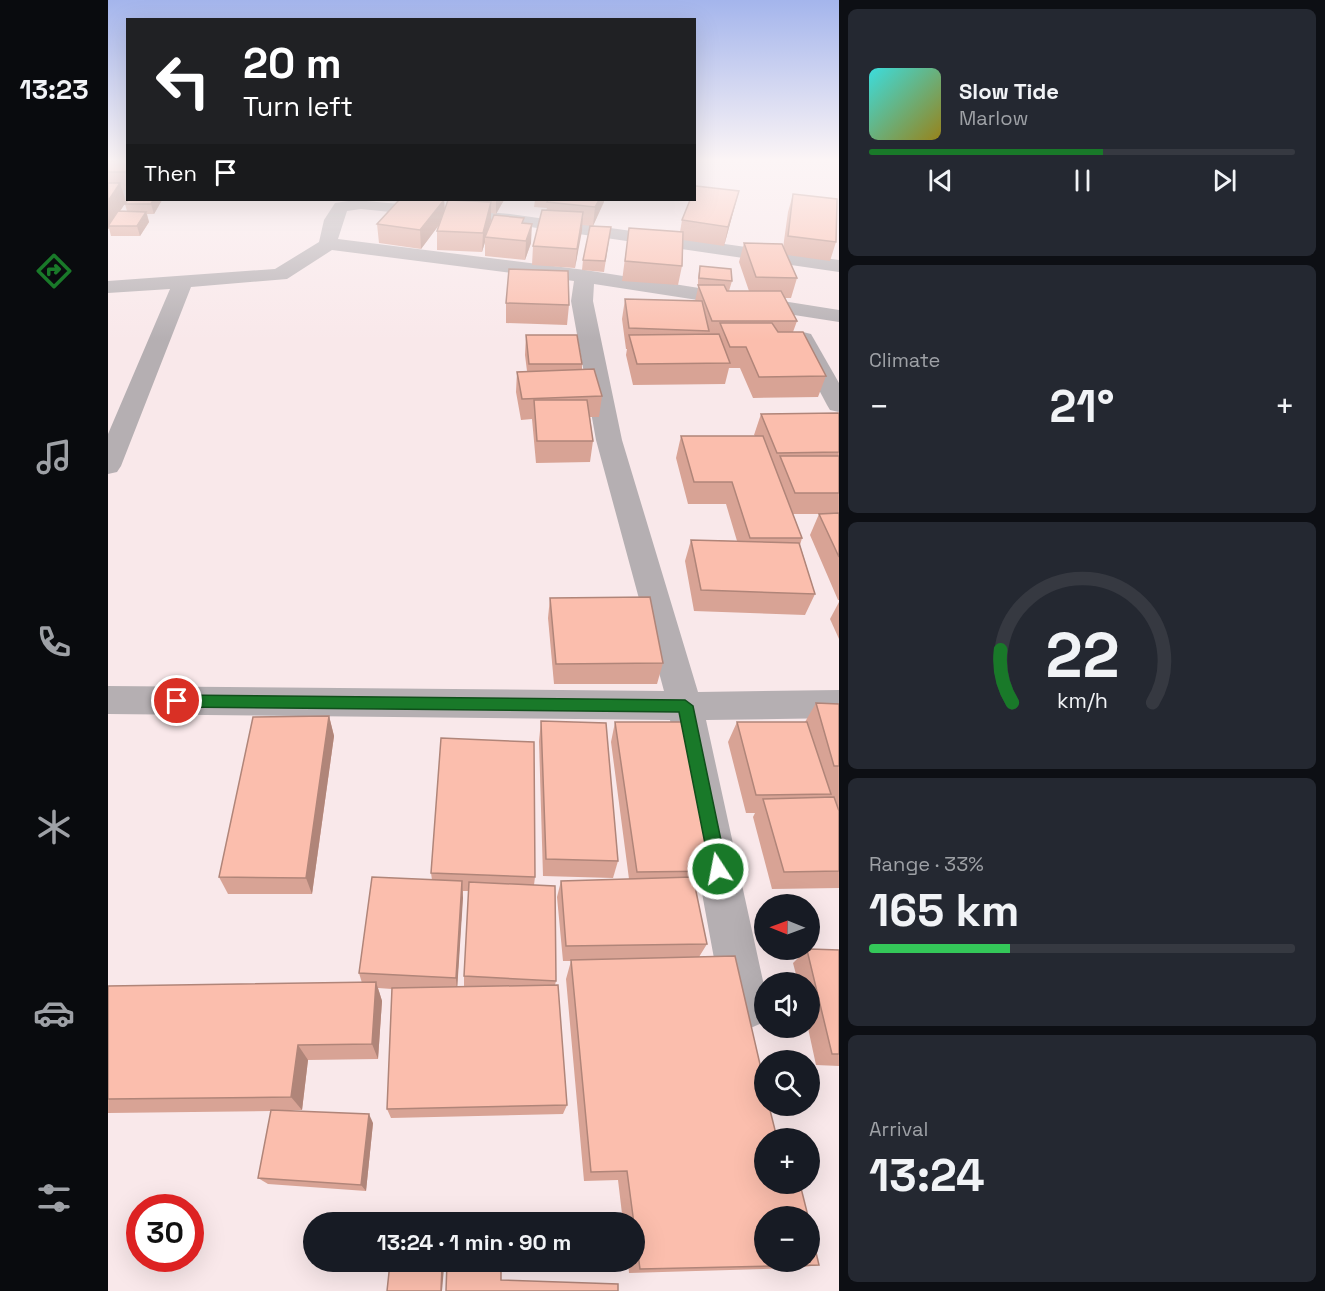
<!DOCTYPE html>
<html lang="en">
<head>
<meta charset="utf-8">
<style>
  body { margin:0; font-family:"Space Grotesk",sans-serif; background:#242831; color:#f1f3f6; height:100vh; display:flex; flex-direction:column; font-size:22px; white-space:nowrap }
  * { box-sizing:border-box; margin:0 }
  p { font-size:20px; color:#9ea1a6 }
  .icon { flex:none; width:33px; height:33px; fill:none; stroke:currentColor; stroke-width:2; stroke-linecap:round; stroke-linejoin:round }
  .map { position:relative; flex:1; overflow:hidden }
  .panel { display:flex; flex-direction:column; gap:9px; padding:9px; background:#0d0f14; width:486px }
  .panel>* { flex:none }
  .top-card { position:absolute; left:18px; top:18px; width:570px; height:183px; border-radius:0px; box-shadow:0 6px 24px #0002; background:#202124; color:#fff; overflow:hidden }
  .needle { width:39px; rotate:271deg }
  .fabs { position:absolute; left:646px; top:894px; display:grid; gap:12px }
  .fabs a { display:grid; place-items:center; width:66px; height:66px; border-radius:50%; background:#171b24; box-shadow:0 6px 24px #0002; font-size:30px }
  .speed { position:absolute; left:18px; top:1194px; display:flex; gap:12px; font-size:30px; font-weight:700; text-align:center }
  .speed>* { display:grid; place-content:center; width:78px; height:78px; border-radius:50%; background:#171b24; box-shadow:0 6px 24px #0002; line-height:1 }
  .speed .limit { border:9px solid #d22; background:#fff; color:#111 }
  .pin { position:absolute; display:grid; place-items:center; width:51px; height:51px; color:#fff; margin:-26px; border:3px solid #fff; border-radius:50%; box-shadow:0 2px 6px #0007 }
  .me { position:absolute; width:66px; margin:-33px; rotate:349deg; stroke-linejoin:round; filter:drop-shadow(0 0 4px #0008) }
  .turn { display:flex; align-items:center; gap:21px; height:126px; padding:0 18px; font-size:27px }
  .turn .icon { width:78px; height:78px; stroke-width:2.5 }
  .turn b { display:block; font-size:42px; line-height:51px }
  .then { display:flex; align-items:center; height:57px; padding:0 18px; background:#0003; gap:12px; font-size:22px }
  .big { font-size:45px; font-weight:800; line-height:1.1 }
  .panel .widget { flex:1; display:flex; flex-direction:column; justify-content:center; gap:9px; min-width:0; padding:0 21px; border-radius:9px; background:#242831 }
  .panel .dial { align-items:center; gap:0 }
  .dial svg { height:156px; overflow:visible; fill:none; stroke:#363941; stroke-width:7; stroke-linecap:round; text-anchor:middle }
  .dial text { fill:#f1f3f6; stroke:none }
  .song { display:flex; align-items:center; gap:18px }
  .cover { width:72px; height:72px; border-radius:9px; background:linear-gradient(135deg,hsl(180 70% 55%),hsl(50 70% 35%)) }
  .played { height:6px; border-radius:3px; background:linear-gradient(90deg,#197929 55%,#363941 55%) }
  .keys { display:flex; justify-content:space-around; direction:ltr }
  .heat { display:flex; justify-content:space-between; align-items:center; font-size:33px; direction:ltr }
  .charge { height:9px; border-radius:4px; background:linear-gradient(90deg,#34c759 33%,#363941 0) }
  .trip { position:absolute; left:195px; top:1212px; width:342px; height:60px; border-radius:30px; background:#171b24; box-shadow:0 6px 24px #0002; font-weight:800; line-height:60px; text-align:center }
  main { display:flex; flex:1; min-height:0 }
  .tab-bar { display:flex; flex-direction:column; width:108px; justify-content:space-around; align-items:center; background:#090b0e; color:#9ea1a6 }
  .tab-bar .icon { width:42px; height:42px }
  .tab-bar .current { color:#197929 }
  .tab-bar b { font-size:27px; color:#f1f3f6 }
  .map>svg:first-child { display:block }
  .lines { fill:none; stroke-linecap:round; stroke-linejoin:round }
  .minor { fill:#b5afb2; fill-rule:evenodd }
  .wall { fill:#d8a395; fill-rule:evenodd }
  .shaded-wall { fill:#b08579 }
  .building { fill:#fbbead; stroke:#b08579; stroke-width:1.5 }
  .route { fill:#197929; stroke:#104f1b; stroke-width:1.5 }
</style>
</head>
<body>
<main>
<nav class="tab-bar">
<b>13:23</b>
<svg class="icon current" aria-label="directions" viewBox="0 0 24 24"><path d="M12 3l9 9-9 9-9-9zM9 14v-3h6M13 9l2 2-2 2"/></svg>
<svg class="icon" aria-label="music" viewBox="0 0 24 24"><path d="M9 18V5l10-2v13"/><circle cx="6" cy="18" r="3"/><circle cx="16" cy="16" r="3"/></svg>
<svg class="icon" aria-label="phone" viewBox="0 0 24 24"><path d="M5 4h4l2 5-3 2q2 4 5 5l2-3 5 2v4C11 20 4 13 5 4z"/></svg>
<svg class="icon" aria-label="climate" viewBox="0 0 24 24"><path d="M12 3v18M4 7l16 10M4 17L20 7"/></svg>
<svg class="icon" aria-label="car" viewBox="0 0 24 24"><path d="M5 17H2v-5l4-1 3-4h7l3 4 3 1v5h-3M9 17h6M6 11h13"/><circle cx="7" cy="17" r="2"/><circle cx="17" cy="17" r="2"/></svg>
<svg class="icon" aria-label="filters" viewBox="0 0 24 24"><path d="M4 7h16M4 17h16"/><circle cx="9" cy="7" r="2"/><circle cx="15" cy="17" r="2"/></svg>
</nav>
<div class="map">
<svg width="731" height="1291" viewBox="0 0 731 1291">
  <rect width="100%" height="100%" fill="#f9e8ea"/>
  <g class="lines">
    <g class="minor">
      <polygon points="0,190 20,190 20,200 23,200 0,200"/>
      <polygon points="247,200 402,214 731,260 731,272 402,224 253,209 239,211 230,239 477,270 731,310 731,322 486,284 485,301 514,440 590,692 731,690 731,718 598,720 657,990 657,1016 654,1023 638,1030 622,1023 615,1007 562,720 0,714 0,686 556,691 488,440 463,301 466,281 224,250 179,279 83,287 13,466 9,472 0,474 0,434 62,289 0,293 0,281 167,269 211,242 216,220 227,203"/>
      <polygon points="695,332 703,334 731,383 731,412 722,410 719,405 684,339 687,334"/>
    </g>
  </g>
  <g class="wall">
    <polygon points="0,160 20,160 20,190 15,190 18,202 12,211 19,211 17,204 54,200 46,214 39,214 41,222 32,236 3,236 1,228 0,229"/>
    <polygon points="631,191 616,246 575,240 574,266 570,285 514,281 521,228 572,232 574,220"/>
    <polygon points="685,194 728,242 722,261 679,255 689,278 683,298 677,298 689,321 685,332 718,376 710,397 645,398 632,368 621,368 617,384 525,385 518,355 519,349 518,349 514,319 517,299 587,301 590,288 590,277 592,266 624,281 621,291 641,291 631,262 636,243 675,248 680,212"/>
    <polygon points="336,200 337,209 340,200 396,200 388,214 383,213 383,220 381,229 415,223 423,243 417,260 377,256 377,242 374,252 329,250 329,231 330,226 313,249 271,243 269,224"/>
    <polygon points="427,200 496,200 485,226 503,227 496,272 474,270 475,260 484,226 474,225 467,268 424,265 425,246 439,208 426,207"/>
    <polygon points="398,303 461,305 459,325 398,323"/>
    <polygon points="418,335 474,364 474,370 494,396 491,417 482,417 485,441 482,462 428,463 424,419 413,420 408,392 409,372 419,371 417,355"/>
    <polygon points="731,413 731,600 730,600 702,535 711,514 685,514 694,538 692,545 707,594 697,615 586,611 577,561 583,540 629,541 618,504 580,504 568,458 573,436 647,436 646,435 653,414"/>
    <polygon points="442,598 555,663 549,684 446,684 440,618"/>
    <polygon points="731,602 731,639 722,619"/>
    <polygon points="708,703 731,704 731,888 664,889 645,817 647,813 638,813 620,742 629,722 697,722"/>
    <polygon points="221,716 226,736 204,894 120,894 111,877"/>
    <polygon points="433,721 510,861 505,878 435,876 431,741"/>
    <polygon points="507,722 608,871 599,888 587,888 599,944 591,957 657,1138 711,1265 688,1268 521,1273 520,1262 526,1262 526,1222 515,1222 510,1180 476,1181 458,979 463,961 455,961 449,897 453,881 521,879 503,742"/>
    <path d="M323,873L427,877L426,885L448,981L447,985L459,1105L455,1114L283,1118L279,1109L284,989L270,988L274,1001L270,1059L200,1060L194,1110H179L265,1123L258,1191L160,1184L150,1178L163,1111L0,1113V986L254,983L251,973L324,880ZM355,891H361L356,976V987H349Z"/>
    <polygon points="698,950 731,950 731,1066 708,1065 700,1028 702,1028 702,982 690,982 685,963"/>
  </g>
  <g class="shaded-wall">
    <polygon points="20,169 20,180 17,172"/>
    <polygon points="12,183 18,202 2,226 0,226 1,228 0,229 0,201"/>
    <polygon points="631,191 626,209 616,246 620,227"/>
    <polygon points="45,200 54,200 46,214 43,204"/>
    <polygon points="336,200 337,217 313,249 312,230"/>
    <polygon points="388,200 396,200 388,214"/>
    <polygon points="491,200 496,200 496,202 485,226 487,207"/>
    <polygon points="383,202 383,220 378,237 377,237 377,242 374,252 375,233"/>
    <polygon points="38,212 41,222 32,236 29,226"/>
    <polygon points="475,212 474,231 467,268 469,249"/>
    <polygon points="424,224 423,243 417,260 418,241"/>
    <polygon points="221,716 226,736 204,894 198,878"/>
    <polygon points="354,881 355,898 349,992 348,978"/>
    <polygon points="268,982 274,1001 270,1059 264,1044"/>
    <polygon points="190,1045 200,1060 194,1110 183,1097"/>
    <polygon points="261,1114 265,1123 258,1191 253,1185"/>
    <polygon points="334,1266 336,1268 334,1291 333,1291"/>
  </g>
  <g class="building">
    <polygon points="8,160 20,160 20,169 17,172 0,172 0,161 7,161"/>
    <polygon points="0,183 12,183 0,201"/>
    <polygon points="588,186 631,191 620,227 574,220 582,200 586,200 586,188"/>
    <polygon points="685,194 729,199 728,242 680,236"/>
    <polygon points="20,200 45,200 43,204 17,204"/>
    <polygon points="291,200 336,200 312,230 269,224"/>
    <polygon points="340,200 383,202 375,233 329,231"/>
    <polygon points="440,200 491,200 487,207 439,202"/>
    <polygon points="434,210 475,212 469,249 425,246"/>
    <polygon points="10,211 38,212 29,226 0,226"/>
    <polygon points="386,215 416,218 414,223 424,224 418,241 377,237"/>
    <polygon points="482,226 503,227 497,261 475,260"/>
    <polygon points="521,228 575,232 574,266 517,261"/>
    <polygon points="636,243 674,244 689,278 648,277"/>
    <polygon points="592,266 623,269 624,281 591,278"/>
    <polygon points="401,269 460,271 461,305 398,303"/>
    <polygon points="590,285 616,285 619,291 673,291 689,321 604,321"/>
    <polygon points="517,299 594,301 601,331 521,328"/>
    <polygon points="612,323 664,323 670,332 695,332 718,376 651,377 638,347 622,347"/>
    <polygon points="611,334 622,363 529,364 521,335"/>
    <polygon points="418,335 469,335 474,364 421,364"/>
    <polygon points="486,369 494,396 414,399 409,372"/>
    <polygon points="426,400 479,400 485,441 429,441"/>
    <polygon points="731,413 731,452 669,453 653,414"/>
    <polygon points="573,436 655,436 694,538 642,538 624,482 586,482"/>
    <polygon points="672,456 731,456 731,493 687,493"/>
    <polygon points="731,513 731,557 711,514"/>
    <polygon points="583,540 691,543 707,594 593,590"/>
    <polygon points="542,597 555,663 448,664 442,598"/>
    <polygon points="708,703 731,704 731,766 726,766"/>
    <polygon points="221,716 198,878 111,877 145,717"/>
    <polygon points="433,721 498,723 510,861 438,859"/>
    <polygon points="507,722 576,722 608,871 529,872"/>
    <polygon points="629,722 699,722 723,794 648,795"/>
    <polygon points="333,738 426,742 427,877 323,873"/>
    <polygon points="726,797 731,811 731,871 676,872 655,799"/>
    <polygon points="264,877 354,881 348,978 251,973"/>
    <polygon points="585,877 599,944 458,946 453,881"/>
    <polygon points="361,882 447,886 448,981 356,976"/>
    <polygon points="702,949 731,950 731,1054 724,1054 699,950 702,950"/>
    <polygon points="627,956 657,1086 657,1106 661,1106 669,1138 657,1138 657,1184 692,1184 700,1216 657,1216 657,1262 702,1262 702,1227 711,1265 532,1269 519,1171 483,1172 463,960"/>
    <polygon points="268,982 264,1044 190,1045 183,1097 0,1099 0,986"/>
    <polygon points="450,985 459,1105 279,1109 284,988"/>
    <polygon points="163,1110 261,1114 253,1185 150,1178"/>
    <polygon points="339,1262 393,1262 393,1280 510,1284 510,1291 338,1291"/>
    <polygon points="282,1263 334,1266 333,1291 279,1291"/>
  </g>
  <linearGradient id="sky" x2="0" y2="1"><stop stop-color="#a4b5ec"/><stop offset="0.47" stop-color="#fcf5f6"/><stop offset="1" stop-color="#fcf5f6" stop-opacity="0"/></linearGradient>
  <rect width="731" height="341" fill="url(#sky)"/>
  <polygon class="route" points="69,695 577,700 585,706 619,869 616,875 610,877 604,875 602,869 571,712 69,707 62,701"/>
</svg>
<div class="fabs">
<a><svg class="needle" viewBox="-14 -14 28 28"><path d="M0-13l5 13h-10z" fill="#e53935"/><path d="M0 13l5-13h-10z" fill="#9ea1a6"/></svg></a>
<a><svg class="icon" aria-label="sound" viewBox="0 0 24 24"><path d="M4 9h4l5-4v14l-5-4H4zM17 9q2 3 0 6"/></svg></a>
<a><svg class="icon" aria-label="search" viewBox="0 0 24 24"><circle cx="10" cy="10" r="6"/><path d="M15 15l6 6"/></svg></a>
<a>+</a>
<a>−</a>
</div>
<div class="speed"><div class="limit">30</div></div>
<div class="pin" style="left:69px;top:701px;background:#d93025"><svg class="icon" aria-label="arrive" viewBox="0 0 24 24"><path d="M6 21V4h12l-3 4 3 4H6"/></svg></div>
<svg class="me" style="left:610px;top:869px" viewBox="-20 -20 40 40"><circle r="17" fill="#197929" stroke="#fff" stroke-width="3"/><path d="M0-11L8 9 0 5-8 9z" fill="#fff"/></svg>
<div class="trip">13:24 · 1 min · 90 m</div>
<div class="top-card">
<div class="turn"><svg class="icon" aria-label="left" viewBox="0 0 24 24"><path d="M17 20v-9H6M10 6l-5 5 5 5"/></svg><div><b>20 m</b>Turn left</div></div>
<div class="then">Then<svg class="icon" aria-label="arrive" viewBox="0 0 24 24"><path d="M6 21V4h12l-3 4 3 4H6"/></svg></div>
</div>
</div>
<section class="panel">
<div class="widget">
<div class="song"><i class="cover"></i><div><b>Slow Tide</b><p>Marlow</p></div></div>
<div class="played"></div>
<div class="keys"><svg class="icon" aria-label="previous" viewBox="0 0 24 24"><path d="M18 5L8 12l10 7zM5 5v14"/></svg><svg class="icon" aria-label="pause" viewBox="0 0 24 24"><path d="M8 5v14M16 5v14"/></svg><svg class="icon" aria-label="next" viewBox="0 0 24 24"><path d="M6 5l10 7-10 7zM19 5v14"/></svg></div>
</div>
<div class="widget"><p>Climate</p>
<div class="heat"><a>−</a><b class="big">21°</b><a>+</a></div>
</div>
<div class="widget dial"><svg viewBox="0 0 100 80">
<path d="M14 69A42 42 0 1 1 86 69"/>
<path d="M14 69A42 42 0 0 1 8 42" stroke="#197929"/>
<text x="50" y="56" font-size="32" font-weight="700">22</text>
<text x="50" y="72" font-size="11">km/h</text>
</svg></div>
<div class="widget"><p>Range · 33%</p><b class="big">165 km</b><div class="charge"></div></div>
<div class="widget"><p>Arrival</p><b class="big">13:24</b></div>
</section>
</main>
</body>
</html>
